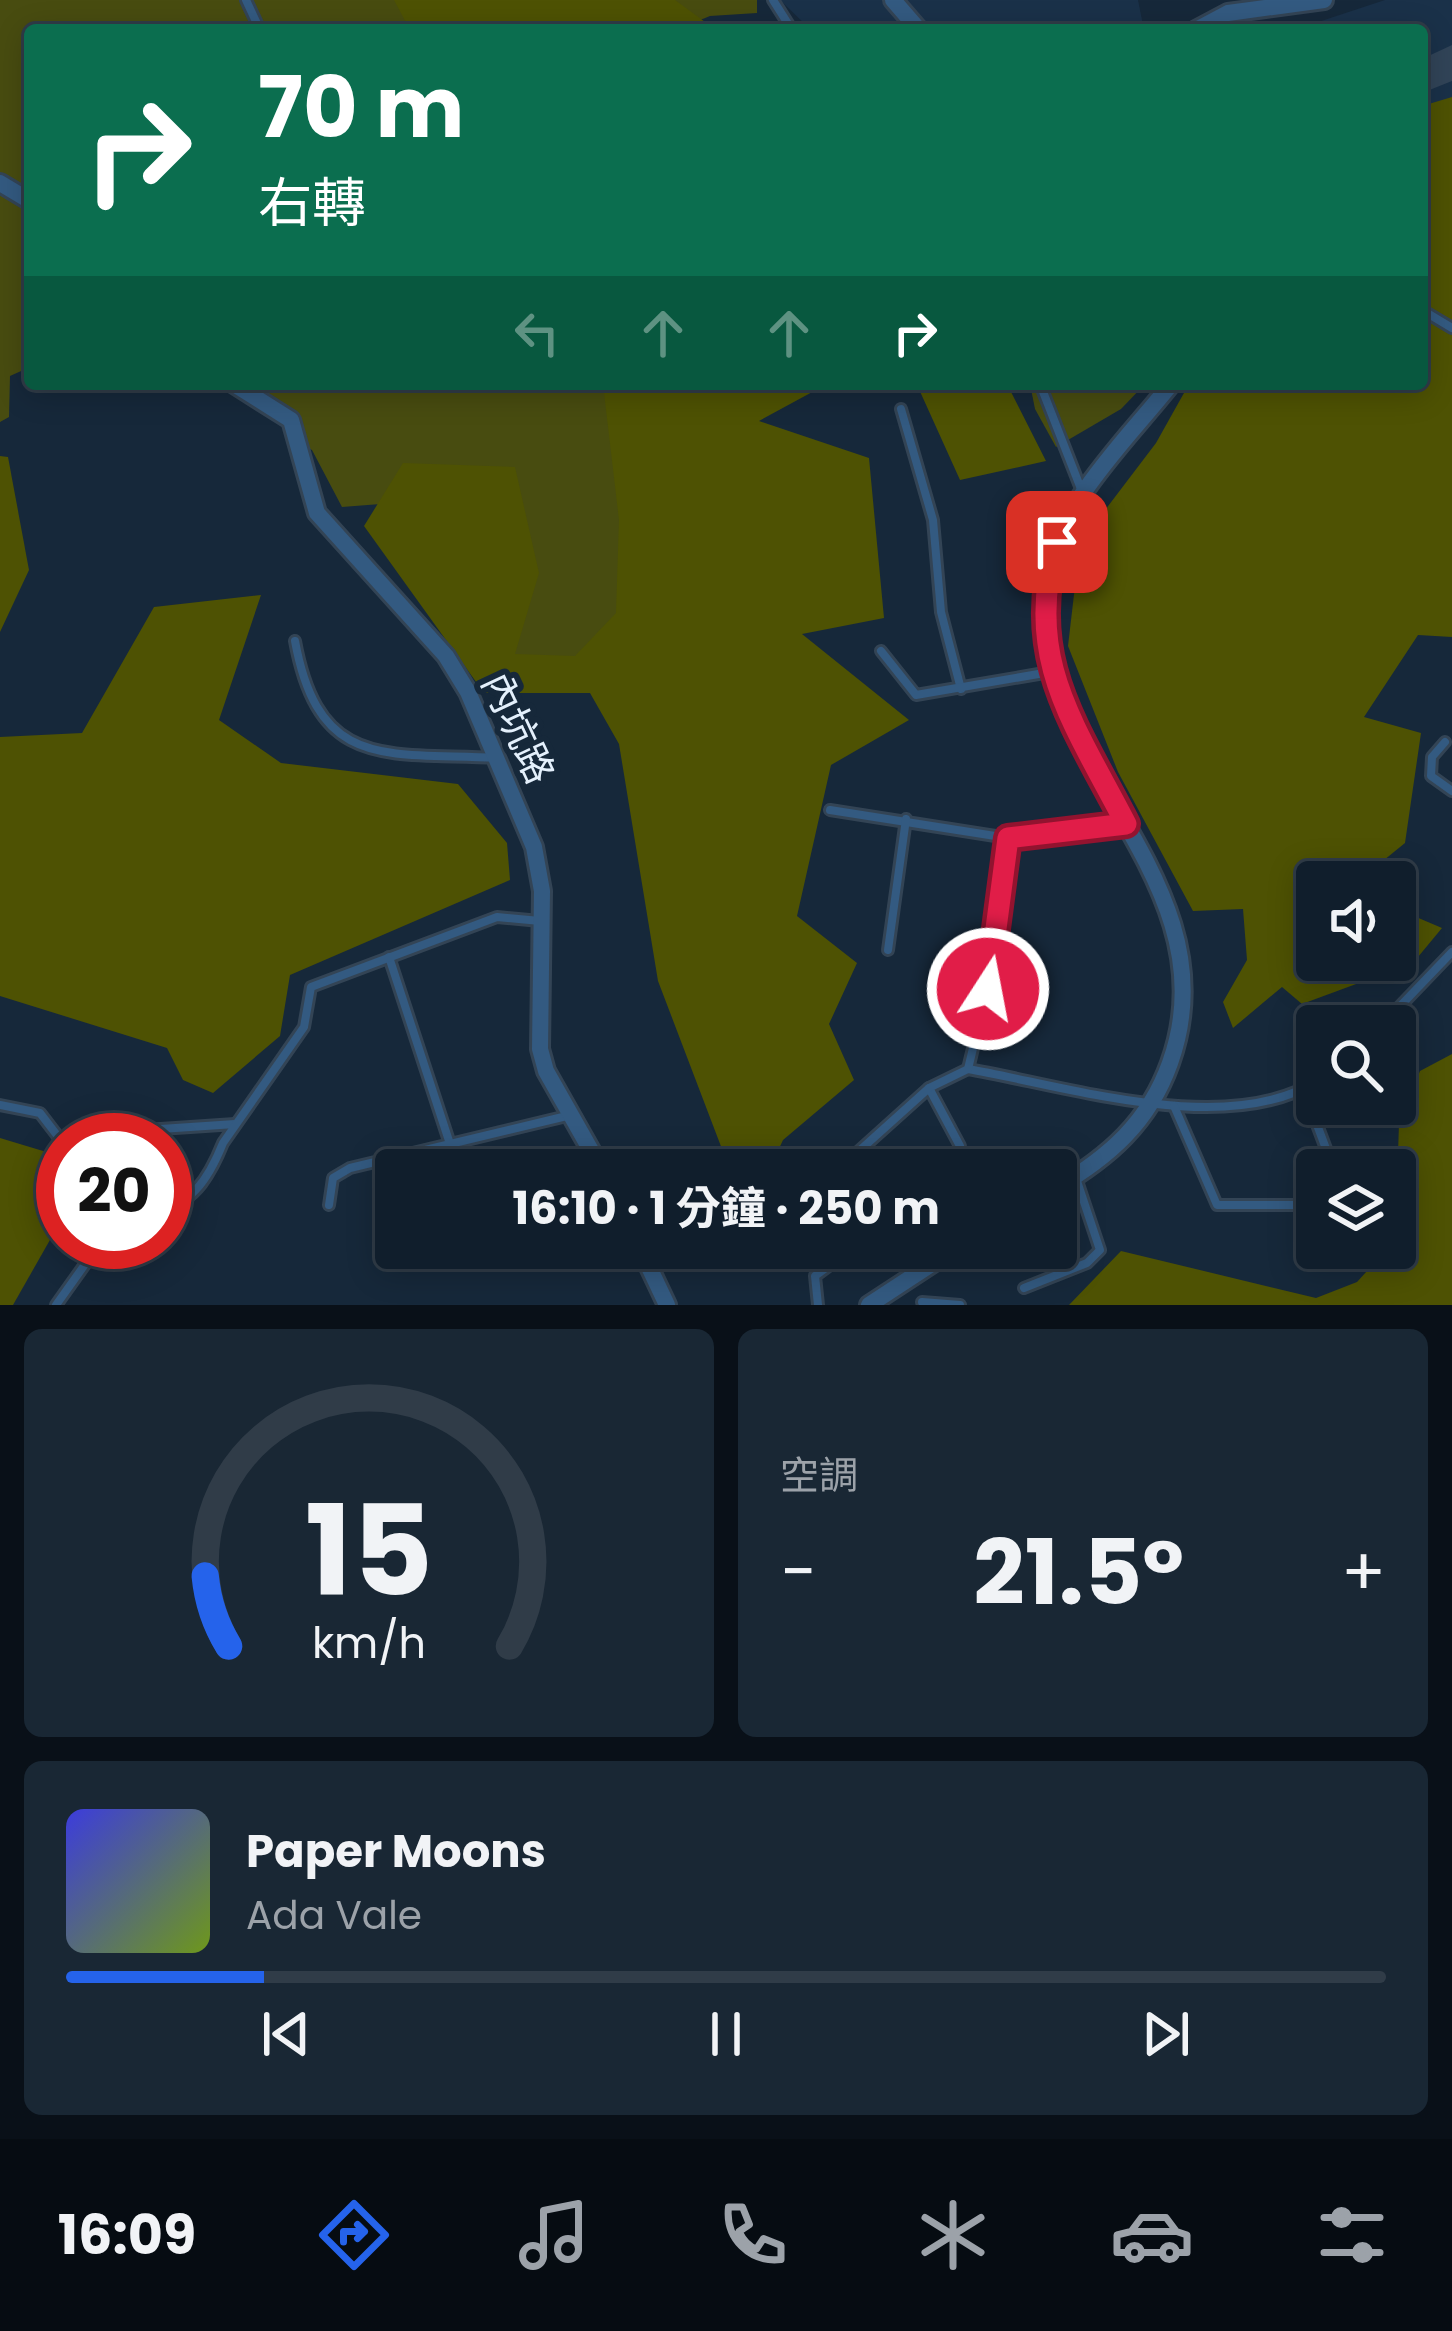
<!DOCTYPE html>
<html lang="zh-TW">
<head>
<meta charset="utf-8">
<style>
  body { margin:0; font-family:Poppins,"Noto Sans TC",sans-serif; background:#192734; color:#f1f3f6; height:100vh; display:flex; flex-direction:column; font-size:45px; white-space:nowrap }
  * { box-sizing:border-box; margin:0 }
  p { font-size:39px; color:#9ca2a9 }
  .icon { flex:none; width:66px; height:66px; fill:none; stroke:currentColor; stroke-width:2; stroke-linecap:round; stroke-linejoin:round }
  .map { position:relative; height:1305px; overflow:hidden }
  .sheet { display:flex; flex-direction:column; gap:24px; padding:24px; background:#091018; flex:1 }
  .sheet>* { flex:none }
  .guide { position:absolute; left:24px; top:24px; width:1404px; height:366px; border-radius:12px; box-shadow:0 6px 30px #0003,0 0 0 3px #303c48; background:#0b6e4f; color:#fff; overflow:hidden }
  .controls { position:absolute; left:1296px; top:861px; display:grid; gap:24px }
  .controls a { display:grid; place-items:center; width:120px; height:120px; border-radius:12px; background:#101e2c; box-shadow:0 6px 30px #0003,0 0 0 3px #303c48; font-size:60px }
  .speed { position:absolute; left:36px; top:1113px; display:flex; gap:24px; font-size:60px; font-weight:700; text-align:center }
  .speed>* { display:grid; place-content:center; width:156px; height:156px; border-radius:50%; background:#101e2c; box-shadow:0 6px 30px #0003,0 0 0 3px #303c48; line-height:1 }
  .speed .limit { border:18px solid #d22; background:#fff; color:#111 }
  .pin { position:absolute; display:grid; place-items:center; width:102px; height:102px; color:#fff; margin:-51px; border-radius:24px; box-shadow:0 6px 18px #0006 }
  .me { position:absolute; width:132px; margin:-66px; rotate:11deg; stroke-linejoin:round; filter:drop-shadow(0 0 9px #0008) }
  .turn { display:flex; align-items:center; gap:42px; height:252px; padding:0 36px; font-size:54px }
  .turn .icon { width:156px; height:156px; stroke-width:2.5 }
  .turn b { display:block; font-size:84px; line-height:102px }
  .lanes { display:flex; align-items:center; height:114px; padding:0 36px; background:#0003; justify-content:center; gap:60px; direction:ltr }
  .lanes .off { opacity:.35 }
  .big { font-size:90px; font-weight:700; line-height:1.1 }
  .sheet .widget { flex:1; display:flex; flex-direction:column; justify-content:center; gap:18px; min-width:0; padding:0 42px; border-radius:18px; background:#192734 }
  .sheet .dial { align-items:center; gap:0 }
  .dial svg { height:312px; overflow:visible; fill:none; stroke:#303c48; stroke-width:7; stroke-linecap:round; text-anchor:middle }
  .dial text { fill:#f1f3f6; stroke:none }
  .song { display:flex; align-items:center; gap:36px }
  .cover { width:144px; height:144px; border-radius:18px; background:linear-gradient(135deg,hsl(240 70% 55%),hsl(80 70% 35%)) }
  .played { height:12px; border-radius:6px; background:linear-gradient(90deg,#2563eb 15%,#303c48 15%) }
  .keys { display:flex; justify-content:space-around; direction:ltr }
  .heat { display:flex; justify-content:space-between; align-items:center; font-size:66px; direction:ltr }
  .sheet .tiles { flex:1; display:grid; gap:24px; grid-template-columns:1fr 1fr }
  .widget:last-child { grid-column:span 2 }
  .trip { position:absolute; left:375px; top:1149px; width:702px; height:120px; border-radius:12px; background:#101e2c; box-shadow:0 6px 30px #0003,0 0 0 3px #303c48; font-weight:700; line-height:120px; text-align:center }
  .tabs { display:flex; height:192px; justify-content:space-around; align-items:center; background:#060c12; color:#9ca2a9 }
  .tabs .icon { width:84px; height:84px }
  .tabs .current { color:#2563eb }
  .tabs b { font-size:54px; color:#f1f3f6 }
  .map>svg:first-child { display:block }
  .built { fill:#1a3149 }
  .green { fill:#484c10 }
  .forest { fill:#4e5203 }
  .building { fill:#314458 }
  .lines { fill:none; stroke-linecap:round; stroke-linejoin:round }
  .service-casing { stroke:#345; stroke-width:14 }
  .minor-casing { stroke:#345; stroke-width:22 }
  .service { stroke:#335a81; stroke-width:8 }
  .minor { stroke:#335a81; stroke-width:16 }
  .route-casing { stroke:#92132f; stroke-width:30 }
  .route { stroke:#e11d48; stroke-width:21 }
  .labels { text-anchor:middle; dominant-baseline:central; stroke-width:12; stroke-linejoin:round; paint-order:stroke }
  .street-label { font-size:39px; fill:#e4f0fc; stroke:#16283a }
</style>
</head>
<body>
<div class="map">
<svg width="1452" height="1305" viewBox="0 0 1452 1305">
  <rect width="100%" height="100%" fill="#16283a"/>
  <g class="built">
    <polygon points="780,0 1138,0 1144,30 811,30"/>
    <polygon points="1385,0 1452,0 1452,359 1422,345 1422,30 1297,29"/>
  </g>
  <g class="green">
    <polygon points="0,0 757,0 757,13 710,16 676,30 30,30 30,367 10,376 9,417 0,422"/>
    <polygon points="255,384 634,384 648,448 607,674 497,671 496,495 342,507 312,450 294,441 266,392"/>
    <polygon points="1030,384 1145,384 1121,409 1056,447 1035,409"/>
  </g>
  <g class="forest">
    <polygon points="394,0 675,0 716,30 410,30"/>
    <polygon points="1452,97 1452,637 1418,635 1364,717 1421,733 1405,843 1357,882 1317,882 1317,960 1395,960 1395,908 1442,928 1413,963 1302,1004 1282,987 1233,1028 1223,1002 1247,960 1243,909 1193,911 1118,772 1068,646 1080,543 1156,443 1189,384 1422,384 1422,106"/>
    <polygon points="603,384 827,384 759,421 869,458 884,618 802,634 909,720 831,765 797,916 857,963 829,1024 854,1080 783,1140 769,1170 730,1170 658,981 619,744 590,693 484,693 364,526 403,463 515,467 539,573 515,654 575,656 616,613 619,520"/>
    <polygon points="902,384 1007,384 1046,461 960,480 918,387"/>
    <polygon points="0,456 8,457 29,570 0,632"/>
    <polygon points="261,595 219,720 281,763 458,784 507,843 510,880 290,975 280,1036 213,1093 183,1080 167,1048 0,996 0,737 82,733 154,607"/>
    <polygon points="1452,1054 1452,1305 1069,1305 1121,1251 1316,1298 1357,1282 1388,1248 1395,1248 1399,1123 1420,1071"/>
    <polygon points="0,1138 63,1157 63,1217 13,1305 0,1305"/>
  </g>
  <polygon class="building" points="1452,45 1452,81 1422,93 1422,59"/>
  <g class="lines">
    <g class="service-casing">
      <g id="service">
        <polyline points="246,0 260,30"/>
        <polyline points="773,0 792,30"/>
        <polyline points="1422,310 1452,328"/>
        <polyline points="1040,384 1083,494"/>
        <polyline points="901,409 933,520 941,612 961,689"/>
        <path d="M295,641C319,772 388,752 497,758"/>
        <polyline points="881,651 916,695 1050,672"/>
        <polyline points="1445,742 1432,757 1431,776 1452,791"/>
        <polyline points="830,810 1008,838 1125,824"/>
        <polyline points="888,950 906,819"/>
        <polyline points="389,957 451,1147"/>
        <polyline points="1381,1026 1452,952"/>
        <path d="M968,1069C1066,1086 1227,1138 1317,1081"/>
        <polyline points="929,1088 960,1146"/>
        <polyline points="1304,1090 1334,1170"/>
        <polyline points="0,1105 40,1113 63,1143"/>
        <polyline points="1174,1106 1217,1205 1304,1205"/>
        <polyline points="89,1140 101,1133 235,1124"/>
        <polyline points="711,1170 714,1169"/>
        <polyline points="856,1170 849,1160 929,1088 968,1069 997,949 1008,838"/>
        <path d="M165,1205C195,1205 213,1168 223,1143L304,1027L311,987L497,917L540,921"/>
        <polyline points="329,1205 333,1178 350,1168 571,1115"/>
        <polyline points="1024,1288 1087,1263 1100,1250 1076,1178"/>
        <polyline points="922,1302 960,1305"/>
        <polyline points="56,1305 101,1242"/>
        <polyline points="818,1305 815,1276 853,1248"/>
      </g>
    </g>
    <g class="minor-casing">
      <g id="minor">
        <polyline points="893,0 919,30"/>
        <polyline points="1196,30 1228,13 1324,0"/>
        <polyline points="0,183 30,201"/>
        <polyline points="234,384 291,420 317,513 446,656 468,692 534,847 542,891 540,1049 546,1071 602,1170"/>
        <path d="M1056,1188C1109,1157 1149,1122 1170,1063C1237,877 1019,758 1045,583C1056,506 1125,442 1171,384"/>
        <polyline points="640,1248 667,1305"/>
        <polyline points="869,1305 956,1248"/>
      </g>
    </g>
    <use href="#service" class="service"/>
    <use href="#minor" class="minor"/>
  </g>
  <g class="lines">
    <g class="route-casing">
      <path id="route" d="M988,989L1008,838L1126,824C1075,725 1022,657 1057,542"/>
    </g>
    <use href="#route" class="route"/>
  </g>
  <g class="labels">
    <g class="street-label">
      <text transform="translate(518 728) rotate(65)">內坑路</text>
    </g>
  </g>
</svg>
<div class="controls">
<a><svg class="icon" aria-label="sound" viewBox="0 0 24 24"><path d="M4 9h4l5-4v14l-5-4H4zM17 9q2 3 0 6"/></svg></a>
<a><svg class="icon" aria-label="search" viewBox="0 0 24 24"><circle cx="10" cy="10" r="6"/><path d="M15 15l6 6"/></svg></a>
<a><svg class="icon" aria-label="layers" viewBox="0 0 24 24"><path d="M12 4l9 5-9 5-9-5zM3 14l9 5 9-5"/></svg></a>
</div>
<div class="speed"><div class="limit">20</div></div>
<div class="pin" style="left:1057px;top:542px;background:#d93025"><svg class="icon" aria-label="arrive" viewBox="0 0 24 24"><path d="M6 21V4h12l-3 4 3 4H6"/></svg></div>
<svg class="me" style="left:988px;top:989px" viewBox="-20 -20 40 40"><circle r="17" fill="#e11d48" stroke="#fff" stroke-width="3"/><path d="M0-11L8 9 0 5-8 9z" fill="#fff"/></svg>
<div class="trip">16:10 · 1 分鐘 · 250 m</div>
<div class="guide">
<div class="turn"><svg class="icon" aria-label="right" viewBox="0 0 24 24"><path d="M7 20v-9h11M14 6l5 5-5 5"/></svg><div><b>70 m</b>右轉</div></div>
<div class="lanes"><svg class="icon off" aria-label="left" viewBox="0 0 24 24"><path d="M17 20v-9H6M10 6l-5 5 5 5"/></svg><svg class="icon off" aria-label="ahead" viewBox="0 0 24 24"><path d="M12 20V5M6 11l6-6 6 6"/></svg><svg class="icon off" aria-label="ahead" viewBox="0 0 24 24"><path d="M12 20V5M6 11l6-6 6 6"/></svg><svg class="icon" aria-label="right" viewBox="0 0 24 24"><path d="M7 20v-9h11M14 6l5 5-5 5"/></svg></div>
</div>
</div>
<section class="sheet">
<div class="tiles">
<div class="widget dial"><svg viewBox="0 0 100 80">
<path d="M14 69A42 42 0 1 1 86 69"/>
<path d="M14 69A42 42 0 0 1 8 51" stroke="#2563eb"/>
<text x="50" y="56" font-size="32" font-weight="700">15</text>
<text x="50" y="72" font-size="11">km/h</text>
</svg></div>
<div class="widget"><p>空調</p>
<div class="heat"><a>−</a><b class="big">21.5°</b><a>+</a></div>
</div>
<div class="widget">
<div class="song"><i class="cover"></i><div><b>Paper Moons</b><p>Ada Vale</p></div></div>
<div class="played"></div>
<div class="keys"><svg class="icon" aria-label="previous" viewBox="0 0 24 24"><path d="M18 5L8 12l10 7zM5 5v14"/></svg><svg class="icon" aria-label="pause" viewBox="0 0 24 24"><path d="M8 5v14M16 5v14"/></svg><svg class="icon" aria-label="next" viewBox="0 0 24 24"><path d="M6 5l10 7-10 7zM19 5v14"/></svg></div>
</div>
</div>
</section>
<nav class="tabs">
<b>16:09</b>
<svg class="icon current" aria-label="directions" viewBox="0 0 24 24"><path d="M12 3l9 9-9 9-9-9zM9 14v-3h6M13 9l2 2-2 2"/></svg>
<svg class="icon" aria-label="music" viewBox="0 0 24 24"><path d="M9 18V5l10-2v13"/><circle cx="6" cy="18" r="3"/><circle cx="16" cy="16" r="3"/></svg>
<svg class="icon" aria-label="phone" viewBox="0 0 24 24"><path d="M5 4h4l2 5-3 2q2 4 5 5l2-3 5 2v4C11 20 4 13 5 4z"/></svg>
<svg class="icon" aria-label="climate" viewBox="0 0 24 24"><path d="M12 3v18M4 7l16 10M4 17L20 7"/></svg>
<svg class="icon" aria-label="car" viewBox="0 0 24 24"><path d="M5 17H2v-5l4-1 3-4h7l3 4 3 1v5h-3M9 17h6M6 11h13"/><circle cx="7" cy="17" r="2"/><circle cx="17" cy="17" r="2"/></svg>
<svg class="icon" aria-label="filters" viewBox="0 0 24 24"><path d="M4 7h16M4 17h16"/><circle cx="9" cy="7" r="2"/><circle cx="15" cy="17" r="2"/></svg>
</nav>
</body>
</html>
